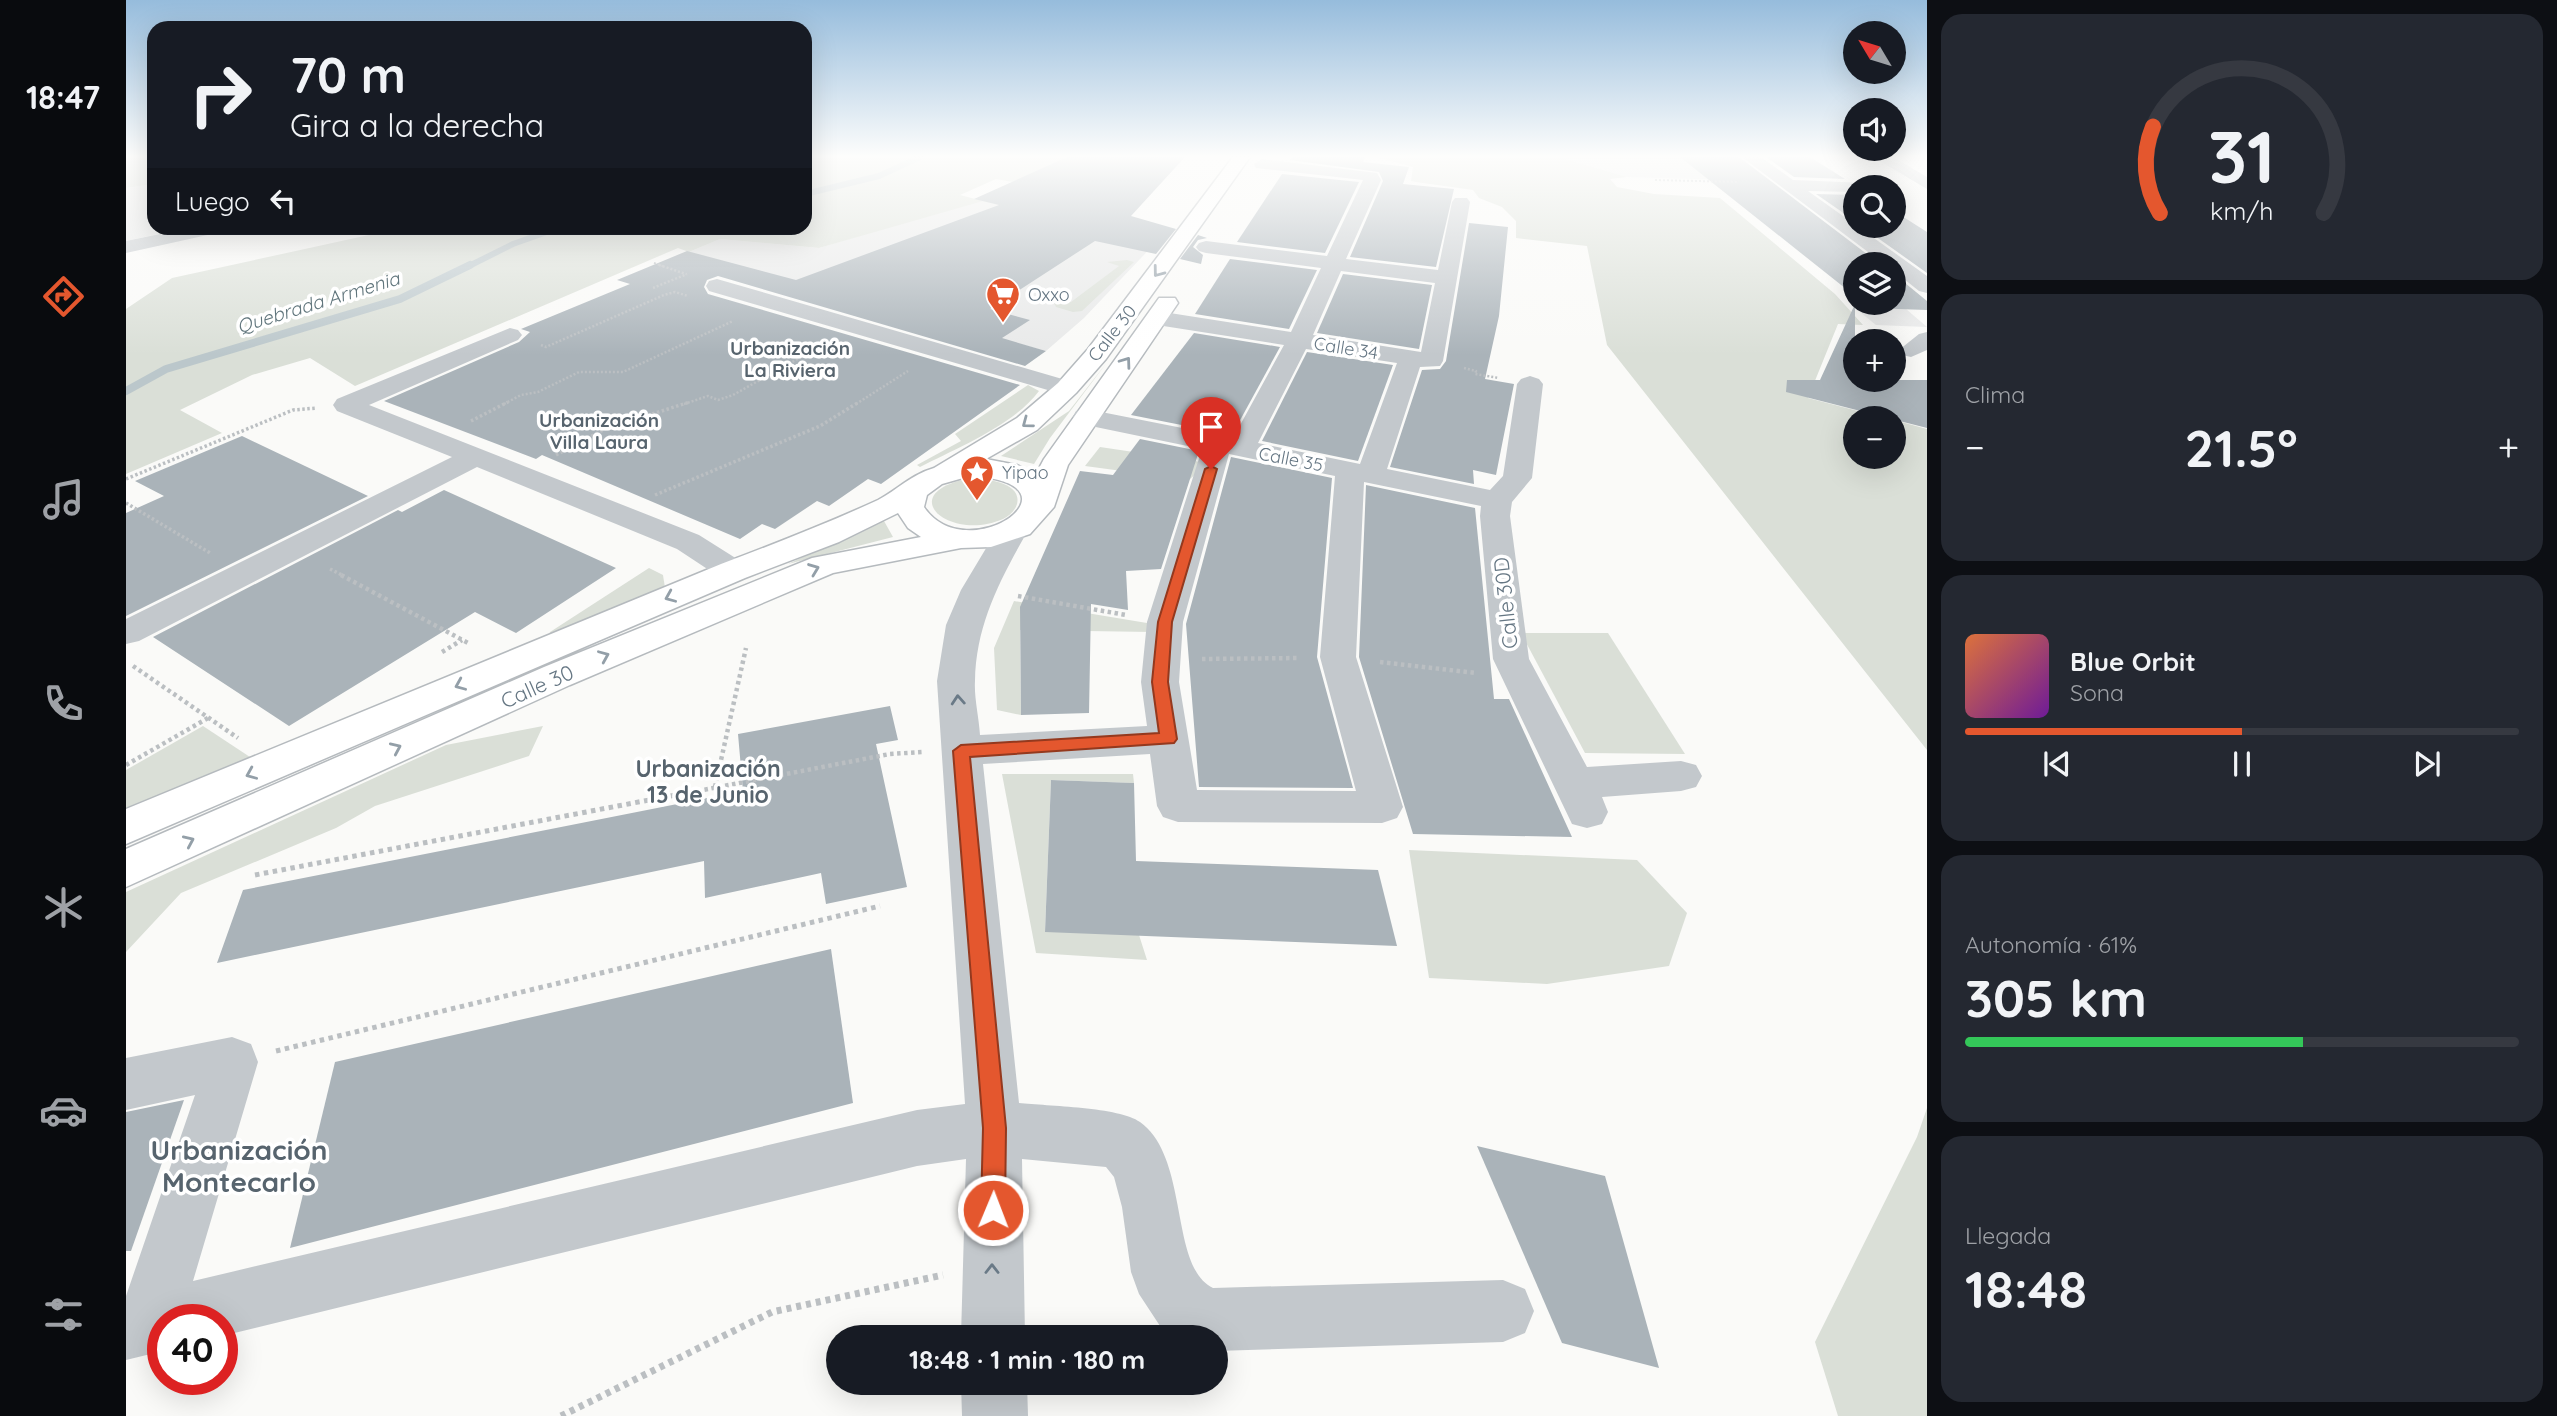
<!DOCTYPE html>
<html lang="es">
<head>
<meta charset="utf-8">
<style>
  body { margin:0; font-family:Quicksand,sans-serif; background:#242831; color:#f1f3f6; height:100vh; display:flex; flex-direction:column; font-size:26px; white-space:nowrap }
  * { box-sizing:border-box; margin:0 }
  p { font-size:23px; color:#9ea1a6 }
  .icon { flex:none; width:38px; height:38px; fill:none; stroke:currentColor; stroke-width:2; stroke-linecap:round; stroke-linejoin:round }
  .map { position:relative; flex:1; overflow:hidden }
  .side { display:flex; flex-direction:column; gap:14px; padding:14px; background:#0d0f14; width:630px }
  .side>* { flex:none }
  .guide { position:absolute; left:21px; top:21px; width:665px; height:214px; border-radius:21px; box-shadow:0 7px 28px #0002; background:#171b24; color:#f1f3f6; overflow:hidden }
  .needle { width:46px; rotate:308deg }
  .buttons { position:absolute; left:1717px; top:21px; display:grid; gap:14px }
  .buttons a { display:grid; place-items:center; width:63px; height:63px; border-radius:50%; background:#171b24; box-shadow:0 7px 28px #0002; font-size:35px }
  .speed { position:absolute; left:21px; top:1304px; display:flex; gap:14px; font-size:35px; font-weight:700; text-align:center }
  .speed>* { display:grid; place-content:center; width:91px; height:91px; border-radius:50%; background:#171b24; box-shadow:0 7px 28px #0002; line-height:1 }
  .speed .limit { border:10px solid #d22; background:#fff; color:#111 }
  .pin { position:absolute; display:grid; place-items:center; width:60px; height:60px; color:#fff; margin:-72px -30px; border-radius:50% 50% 50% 0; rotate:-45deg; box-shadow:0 0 7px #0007 }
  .pin .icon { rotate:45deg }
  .me { position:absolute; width:77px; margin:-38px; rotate:1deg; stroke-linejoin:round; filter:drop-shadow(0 0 5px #0008) }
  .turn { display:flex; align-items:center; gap:24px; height:147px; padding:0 28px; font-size:32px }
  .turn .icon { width:91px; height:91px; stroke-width:2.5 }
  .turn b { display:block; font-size:49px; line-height:60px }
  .then { display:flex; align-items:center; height:66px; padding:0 28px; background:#0003; gap:14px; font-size:26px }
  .big { font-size:52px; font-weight:700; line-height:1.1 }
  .side .widget { flex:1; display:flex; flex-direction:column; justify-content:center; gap:10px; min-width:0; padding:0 24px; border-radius:21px; background:#242831 }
  .side .dial { align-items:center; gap:0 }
  .dial svg { height:182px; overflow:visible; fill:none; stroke:#363941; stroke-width:7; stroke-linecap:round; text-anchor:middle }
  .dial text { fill:#f1f3f6; stroke:none }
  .song { display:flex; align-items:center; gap:21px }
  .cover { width:84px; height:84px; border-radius:10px; background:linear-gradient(135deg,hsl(20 70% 55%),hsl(280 70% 35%)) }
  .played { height:7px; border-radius:4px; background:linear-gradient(90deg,#e4572e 50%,#363941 50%) }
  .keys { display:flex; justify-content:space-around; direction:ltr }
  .heat { display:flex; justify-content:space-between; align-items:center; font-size:38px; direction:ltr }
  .charge { height:10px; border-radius:5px; background:linear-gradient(90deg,#34c759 61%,#363941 0) }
  .trip { position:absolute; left:700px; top:1325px; width:402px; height:70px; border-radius:35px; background:#171b24; box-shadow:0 7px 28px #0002; font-weight:700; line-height:70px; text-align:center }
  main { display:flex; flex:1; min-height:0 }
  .dock { display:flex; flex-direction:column; width:126px; justify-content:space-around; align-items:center; background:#090b0e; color:#9ea1a6 }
  .dock .icon { width:49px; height:49px }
  .dock .selected { color:#e4572e }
  .dock b { font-size:32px; color:#f1f3f6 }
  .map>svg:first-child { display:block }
  .built { fill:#e8e9e9 }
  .green { fill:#dadfd7 }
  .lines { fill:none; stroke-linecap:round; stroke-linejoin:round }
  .stream-far1 { stroke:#bbc7cb; stroke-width:6 }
  .stream { stroke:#bbc7cb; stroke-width:8 }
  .building { fill:#aab3b9 }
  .major-casing { stroke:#b5babe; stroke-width:3 }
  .path-far5 { stroke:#bbbfc2; stroke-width:2; stroke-dasharray:2 2; stroke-linecap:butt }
  .path-far4 { stroke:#bbbfc2; stroke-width:2.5; stroke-dasharray:2 2; stroke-linecap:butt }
  .path-far3 { stroke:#bbbfc2; stroke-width:3.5; stroke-dasharray:2.5 2.5; stroke-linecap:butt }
  .path-far2 { stroke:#bbbfc2; stroke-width:4.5; stroke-dasharray:3.5 3.5; stroke-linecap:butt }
  .path-far1 { stroke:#bbbfc2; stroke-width:5; stroke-dasharray:4.5 4.5; stroke-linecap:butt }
  .path { stroke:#bbbfc2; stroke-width:7; stroke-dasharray:5 5; stroke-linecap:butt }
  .minor { fill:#c3c8cc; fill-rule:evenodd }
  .major { fill:#fff; fill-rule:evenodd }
  .oneway { stroke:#939fa8 }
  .oneway2 { stroke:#6a7a87 }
  .route { fill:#e4572e; stroke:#94391e; stroke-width:2 }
  .labels { text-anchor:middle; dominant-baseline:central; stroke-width:7; stroke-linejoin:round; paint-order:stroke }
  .far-poi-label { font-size:18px; fill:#657683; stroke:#fff; text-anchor:start }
  .far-street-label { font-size:18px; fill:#657683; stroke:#fff }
  .far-water-label { font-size:19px; font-style:italic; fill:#60757c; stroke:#fff }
  .far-neighbourhood-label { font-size:19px; font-weight:bold; fill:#57646e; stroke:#fff }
  .street-label { font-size:21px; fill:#657683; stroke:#fff }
  .neighbourhood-label { font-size:23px; font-weight:bold; fill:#57646e; stroke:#fff }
  .near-neighbourhood-label { font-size:28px; font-weight:bold; fill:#57646e; stroke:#fff }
</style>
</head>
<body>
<main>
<nav class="dock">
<b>18:47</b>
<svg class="icon selected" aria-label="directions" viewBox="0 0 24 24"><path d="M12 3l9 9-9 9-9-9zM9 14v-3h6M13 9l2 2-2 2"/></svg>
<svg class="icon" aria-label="music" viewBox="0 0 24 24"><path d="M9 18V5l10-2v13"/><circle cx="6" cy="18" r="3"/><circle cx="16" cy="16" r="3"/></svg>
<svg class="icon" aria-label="phone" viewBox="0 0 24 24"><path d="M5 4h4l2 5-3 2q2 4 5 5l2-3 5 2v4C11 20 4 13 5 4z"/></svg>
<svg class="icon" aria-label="climate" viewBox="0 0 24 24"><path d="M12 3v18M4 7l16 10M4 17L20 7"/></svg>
<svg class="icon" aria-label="car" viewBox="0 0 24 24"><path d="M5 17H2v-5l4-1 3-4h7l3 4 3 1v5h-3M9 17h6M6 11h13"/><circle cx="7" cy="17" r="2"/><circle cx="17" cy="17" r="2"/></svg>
<svg class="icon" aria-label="filters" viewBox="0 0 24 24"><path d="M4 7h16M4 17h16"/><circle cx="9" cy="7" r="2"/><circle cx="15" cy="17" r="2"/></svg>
</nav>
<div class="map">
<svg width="1801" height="1416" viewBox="0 0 1801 1416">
  <rect width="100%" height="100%" fill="#fafaf8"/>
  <g class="built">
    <polygon points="1433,157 1605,157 1636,181 1501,177"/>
    <polygon points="28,184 28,228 60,228 0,241 0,188"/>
    <polygon points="853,200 1033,239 958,318 920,351 563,252 594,239 693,248"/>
    <polygon points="1728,307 1780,309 1801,327 1750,325"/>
  </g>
  <g class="green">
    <polygon points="0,157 28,157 28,184 0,188"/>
    <polygon points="679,157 941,157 887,182 870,179 834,195 857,201 693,248 594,239 563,252 552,248 229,386 184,358 126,375 54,410 96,433 0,474 0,309 46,278 275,228 679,228"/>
    <polygon points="1250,157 1433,157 1501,177 1484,179 1491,187 1528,194 1594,198 1709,294 1737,325 1712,324 1682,398 1759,418 1729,418 1729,457 1768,457 1768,420 1801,429 1801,750 1481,345 1461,246 1390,238 1390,221 1376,207 1353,198 1347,190 1290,182 1285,181 1287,167"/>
    <polygon points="1001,260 1008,262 956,311 947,312 930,307 928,303 930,299 945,302 993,266 981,262"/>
    <polygon points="982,361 924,438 908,464 875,456 943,411"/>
    <path d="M902,385L913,391C888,425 831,448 794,467L791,465L835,441L829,434Z"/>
    <polygon points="974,447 1075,462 1074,470 1063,480 959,466"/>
    <path d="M846,478C860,479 896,482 891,504C889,511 883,516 877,519C823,543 765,492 846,478Z"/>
    <polygon points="754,521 758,521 767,537 662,564"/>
    <polygon points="523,568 537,575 539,588 422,637 424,632"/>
    <polygon points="888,601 1027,624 1026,632 894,630 895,715 871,710 868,648"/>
    <polygon points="1395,633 1482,633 1559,754 1459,753"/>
    <polygon points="77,726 127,759 0,811 0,770"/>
    <polygon points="417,726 403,756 249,806 210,828 55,893 0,952 0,892 320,745"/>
    <polygon points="876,774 1007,774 1008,783 925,780 919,931 1013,935 1021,960 910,953"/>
    <polygon points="1283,850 1511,860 1561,913 1543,966 1421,984 1303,978"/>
    <polygon points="1801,1108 1801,1416 1712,1416 1689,1342 1791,1137"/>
  </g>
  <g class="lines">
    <g class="stream-far1">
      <polyline points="679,194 753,176 794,157"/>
      <polyline points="341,267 387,244 432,228"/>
    </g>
    <polyline class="stream" points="0,391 40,369 274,299 344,265"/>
  </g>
  <g class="building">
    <polygon points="941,157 1059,157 1005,216 1050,229 1030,254 969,241 864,309 904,320 876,338 920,351 899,366 592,276 581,280 578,287 582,294 894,385 755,484 742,479 703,506 691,501 649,529 636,524 614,539 416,455 410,459 258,401 393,342 404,332 395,329 504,284 491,280 561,251 670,280 873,205 848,199"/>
    <polygon points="1166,157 1239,157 1237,162 1283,167 1277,184 1328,189 1310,267 1224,257 1257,181 1253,172 1164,160"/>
    <polygon points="1554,157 1613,157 1754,264 1729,264 1729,296"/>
    <polygon points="1640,157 1684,157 1719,179 1668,177"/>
    <polygon points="1156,174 1233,182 1199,253 1111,242"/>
    <polygon points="1690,194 1729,195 1729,221"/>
    <polygon points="1768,211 1801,232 1801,273 1735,226 1768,226"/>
    <polygon points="1343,223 1382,227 1373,316 1359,379 1388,384 1370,475 1347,470 1348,484 1264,467 1296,370 1314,369 1320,361"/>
    <polygon points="1072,235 1081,238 1072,240 1067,247 1077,255 1075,264 1054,259"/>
    <polygon points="1104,259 1191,270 1163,329 1069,314"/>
    <polygon points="1217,274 1306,285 1293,349 1191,333"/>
    <polygon points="1768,274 1801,301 1801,310 1743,308 1737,303 1768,303"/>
    <polygon points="1729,304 1729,380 1801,380 1801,428 1660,392 1661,380 1694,380"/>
    <polygon points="1068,333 1154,347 1106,435 1005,415"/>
    <polygon points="1181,352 1267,365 1232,461 1136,441"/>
    <polygon points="116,436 242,496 0,616 0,513 38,496 9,481"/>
    <polygon points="1014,439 1073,451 1035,569 1000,571 1002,610 965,604 963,713 895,715 894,607 954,471 987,475"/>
    <polygon points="1105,457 1206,478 1191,657 1227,788 1073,787 1060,624"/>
    <polygon points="1240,485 1349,508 1368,699 1383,699 1446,837 1287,834 1233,657"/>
    <polygon points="318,490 490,568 390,633 349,612 163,726 27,637 272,510 276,512"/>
    <polygon points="764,706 772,740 750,744 781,887 700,904 695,873 579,898 578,861 91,963 117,890 617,791 612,734"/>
    <polygon points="925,780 1008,783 1010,861 1252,870 1271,946 919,932"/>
    <polygon points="705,949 727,1103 164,1248 209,1062"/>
    <polygon points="58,1100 5,1251 0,1251 0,1112"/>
    <polygon points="1351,1146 1479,1176 1533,1368 1436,1343"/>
  </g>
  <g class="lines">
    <g class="major-casing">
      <path id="major" d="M1107,157H1124L980,359L950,393L911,430L860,459L891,465L910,474L918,459L1033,298H1049L1052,303L942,465L928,507L904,534L865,547L835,548L707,573L444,685L0,887V849L418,667L686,558L795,537L782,528L772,513L713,542L619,578L0,844V809L595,564C648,544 700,524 752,500C771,490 786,474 808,468L891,418L932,383L962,349ZM844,476C966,483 841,571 798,507L801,495L816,484Z"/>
    </g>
    <g class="path-far5">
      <polyline points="1529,180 1612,182"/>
      <polyline points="528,263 539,267"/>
    </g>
    <g class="path-far4">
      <polyline points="533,265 560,274"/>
      <polyline points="527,288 561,274"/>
      <polyline points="415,345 420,347 538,295 549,292 562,296"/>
      <polyline points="1338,368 1350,371 1349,374 1373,378"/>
      <polyline points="378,404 395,395 412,392 453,372 497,372 607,321"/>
      <polyline points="558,404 582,396 592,400 607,395 693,347"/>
      <polyline points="730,404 782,371"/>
    </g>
    <g class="path-far3">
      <polyline points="345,421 382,402"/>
      <polyline points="430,455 479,429 564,402"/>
      <polyline points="0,479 167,410 191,408"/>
      <polyline points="529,495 694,426 733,402"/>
      <polyline points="0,503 84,553"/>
      <polyline points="204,569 218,576"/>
    </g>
    <g class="path-far2">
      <polyline points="215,575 344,644"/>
      <polyline points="892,596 1000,615"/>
      <polyline points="316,652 336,640"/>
      <polyline points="1076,659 1173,658"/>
      <polyline points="1254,662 1350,673"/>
      <polyline points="7,666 112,738"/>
      <polyline points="0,765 82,718"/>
      <polyline points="589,787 620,648"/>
      <polyline points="551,795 764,754 796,752"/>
    </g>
    <g class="path-far1">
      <polyline points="129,875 560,793"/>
      <polyline points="150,1051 754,906"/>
    </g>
    <polyline class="path" points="435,1416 646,1312 817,1275"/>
    <g class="minor">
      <polygon points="1616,157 1635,157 1667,180 1740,183 1743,187 1729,187 1729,192 1682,191 1801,276 1801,293 1793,291 1768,271 1768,264 1758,264"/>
      <polygon points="1747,157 1767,157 1801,177 1801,189"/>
      <path d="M1136,159L1251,173L1255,180L1220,259L1312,270L1326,202L1329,198H1341L1344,202L1317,361L1314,366L1294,367L1261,469L1364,490L1377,476L1391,384L1395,379L1404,376L1413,379L1417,384L1406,478L1386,502L1384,516L1403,659L1461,767L1555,761L1570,765L1576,776L1570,787L1555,791L1476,797L1482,812L1476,824L1461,828L1446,824L1367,659L1354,516L1355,506L1238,482L1230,657L1277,807L1271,818L1256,823L1052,822L1037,817L1031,806L1024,754L857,764L893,1103C921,1106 994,1107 1014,1122C1064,1158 1043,1267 1087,1288L1377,1280L1399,1289L1408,1311L1399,1333L1377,1342L1090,1351V1337H1052L1036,1329L1013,1294L1005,1272L996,1207L988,1177L980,1167L896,1159L899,1337H835L840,1159L791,1166L96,1336V1320H37V1351L0,1360V1296L69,1095L0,1110V1058L106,1037L125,1044L132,1062L67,1281L791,1110L839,1104L811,681L820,625L835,590L874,525L885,523L896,525L901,532C874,580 850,624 849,681C848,698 853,717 854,735L1021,726L1015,682L1021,622L1076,449L960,425L950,423L947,417L950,411L960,409L1107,438L1158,345L1031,325L1023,323L1020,318L1023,313L1031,311L1165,332L1195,268L1080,253L1073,251L1070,247L1073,243L1080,241L1201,256L1237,180L1130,168L1128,164ZM1215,271L1309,283L1295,352L1187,335ZM1180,349L1271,363L1234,464L1132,443ZM1103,454L1209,476L1194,657L1230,791L1071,790L1053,682L1057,622Z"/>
      <polygon points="63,228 98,228 95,232 0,253 0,241"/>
      <polygon points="591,279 950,383 954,388 950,393 941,396 932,393 583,291 580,286 583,281"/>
      <polygon points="384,328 392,330 396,335 392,340 243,405 573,535 619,564 624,571 619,578 607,581 595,578 551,549 351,467 13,641 0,644 0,619 326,457 211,411 207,405 211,399"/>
      <polygon points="1801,332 1801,350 1785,357 1776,355 1773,350 1793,334"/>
      <polygon points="835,1382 901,1382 902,1416 836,1416"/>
    </g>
    <use href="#major" class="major"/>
  </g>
  <defs><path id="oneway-chevron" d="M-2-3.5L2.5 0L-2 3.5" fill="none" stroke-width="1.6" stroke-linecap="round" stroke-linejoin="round" transform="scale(1.75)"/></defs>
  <g class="oneway">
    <use href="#oneway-chevron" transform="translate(1032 272) rotate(127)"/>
    <use href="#oneway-chevron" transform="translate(1000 362) rotate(-54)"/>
    <use href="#oneway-chevron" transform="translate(901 423) rotate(143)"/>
    <use href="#oneway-chevron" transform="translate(688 569) rotate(-21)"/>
    <use href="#oneway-chevron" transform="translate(544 597) rotate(157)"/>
    <use href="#oneway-chevron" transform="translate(478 656) rotate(-23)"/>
    <use href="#oneway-chevron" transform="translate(334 685) rotate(157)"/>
    <use href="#oneway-chevron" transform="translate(270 748) rotate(-24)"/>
    <use href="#oneway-chevron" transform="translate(125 774) rotate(157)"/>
    <use href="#oneway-chevron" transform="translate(63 841) rotate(-24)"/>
  </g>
  <g class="oneway2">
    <use href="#oneway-chevron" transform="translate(832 700) rotate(-94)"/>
    <use href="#oneway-chevron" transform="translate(866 1269) rotate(-90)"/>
  </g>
  <linearGradient id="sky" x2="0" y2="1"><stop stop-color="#96bcdc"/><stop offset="0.44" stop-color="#fdfdfc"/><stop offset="1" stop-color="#fdfdfc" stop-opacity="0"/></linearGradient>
  <rect width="1801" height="355" fill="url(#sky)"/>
  <polygon class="route" points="1085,466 1091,469 1046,622 1042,682 1051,739 1048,743 844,757 880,1128 879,1210 876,1219 867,1222 858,1219 855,1210 857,1128 827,751 835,745 1033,733 1026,682 1032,622 1079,469"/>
  <defs>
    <g id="supermarket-pin" transform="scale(1.75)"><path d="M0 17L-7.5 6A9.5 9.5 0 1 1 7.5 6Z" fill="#e4572e" stroke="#fff"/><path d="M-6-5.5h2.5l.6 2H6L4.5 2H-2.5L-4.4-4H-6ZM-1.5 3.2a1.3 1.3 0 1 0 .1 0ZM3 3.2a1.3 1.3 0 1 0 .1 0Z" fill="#fff"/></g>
    <g id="sight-pin" transform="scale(1.75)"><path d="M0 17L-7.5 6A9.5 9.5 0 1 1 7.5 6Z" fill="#e4572e" stroke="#fff"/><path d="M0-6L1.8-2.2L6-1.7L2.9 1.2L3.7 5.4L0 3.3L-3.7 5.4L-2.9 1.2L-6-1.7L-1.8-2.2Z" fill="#fff"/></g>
  </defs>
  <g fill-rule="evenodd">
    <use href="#supermarket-pin" x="877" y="294"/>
    <use href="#sight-pin" x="851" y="472"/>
  </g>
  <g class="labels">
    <g class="far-poi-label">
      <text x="902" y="294">Oxxo</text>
      <text x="876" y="472">Yipao</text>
    </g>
    <g class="far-street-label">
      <text transform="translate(986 333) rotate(-52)">Calle 30</text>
      <text transform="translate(1220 348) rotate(9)">Calle 34</text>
      <text transform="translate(1165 459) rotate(11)">Calle 35</text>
    </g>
    <g class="far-water-label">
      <text transform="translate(192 302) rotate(-17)">Quebrada Armenia</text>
    </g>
    <g class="far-neighbourhood-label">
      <text x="664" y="348">Urbanización<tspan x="664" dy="22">La Riviera</tspan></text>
      <text x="473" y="420">Urbanización<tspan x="473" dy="22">Villa Laura</tspan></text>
    </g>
    <g class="street-label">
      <text transform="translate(1379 603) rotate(-96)">Calle 30D</text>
      <text transform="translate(411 686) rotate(-24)">Calle 30</text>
    </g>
    <g class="neighbourhood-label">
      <text x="582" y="768">Urbanización<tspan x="582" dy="26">13 de Junio</tspan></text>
    </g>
    <g class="near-neighbourhood-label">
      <text x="113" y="1149">Urbanización<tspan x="113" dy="32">Montecarlo</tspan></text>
    </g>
  </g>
</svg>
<div class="buttons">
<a><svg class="needle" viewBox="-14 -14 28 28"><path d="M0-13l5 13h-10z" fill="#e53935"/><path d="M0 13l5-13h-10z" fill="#9ea1a6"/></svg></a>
<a><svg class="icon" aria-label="sound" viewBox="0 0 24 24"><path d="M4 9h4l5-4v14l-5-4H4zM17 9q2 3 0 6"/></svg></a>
<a><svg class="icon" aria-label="search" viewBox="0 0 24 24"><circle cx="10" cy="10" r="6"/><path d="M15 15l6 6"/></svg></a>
<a><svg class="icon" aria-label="layers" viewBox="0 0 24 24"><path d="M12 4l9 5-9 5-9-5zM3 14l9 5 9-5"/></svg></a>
<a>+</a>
<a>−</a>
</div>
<div class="speed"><div class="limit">40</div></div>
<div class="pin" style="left:1085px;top:469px;background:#d93025"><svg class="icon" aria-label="arrive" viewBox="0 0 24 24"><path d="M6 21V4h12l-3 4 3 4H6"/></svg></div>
<svg class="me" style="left:867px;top:1210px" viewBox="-20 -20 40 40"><circle r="17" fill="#e4572e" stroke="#fff" stroke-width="3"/><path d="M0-11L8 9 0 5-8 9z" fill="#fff"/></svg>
<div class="trip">18:48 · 1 min · 180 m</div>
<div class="guide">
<div class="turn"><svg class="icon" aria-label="right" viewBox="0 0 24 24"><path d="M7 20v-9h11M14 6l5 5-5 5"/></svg><div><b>70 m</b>Gira a la derecha</div></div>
<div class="then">Luego<svg class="icon" aria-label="left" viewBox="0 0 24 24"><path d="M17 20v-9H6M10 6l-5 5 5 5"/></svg></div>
</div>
</div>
<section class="side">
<div class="widget dial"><svg viewBox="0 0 100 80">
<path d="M14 69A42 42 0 1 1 86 69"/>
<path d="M14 69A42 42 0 0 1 11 31" stroke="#e4572e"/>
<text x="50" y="56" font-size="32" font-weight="700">31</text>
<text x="50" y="72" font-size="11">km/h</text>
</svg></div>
<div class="widget"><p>Clima</p>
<div class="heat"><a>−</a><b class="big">21.5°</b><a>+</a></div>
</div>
<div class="widget">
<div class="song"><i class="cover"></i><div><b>Blue Orbit</b><p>Sona</p></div></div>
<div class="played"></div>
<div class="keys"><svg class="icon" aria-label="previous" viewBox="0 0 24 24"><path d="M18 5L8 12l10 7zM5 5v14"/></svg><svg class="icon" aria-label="pause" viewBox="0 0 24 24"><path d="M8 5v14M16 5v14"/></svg><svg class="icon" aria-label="next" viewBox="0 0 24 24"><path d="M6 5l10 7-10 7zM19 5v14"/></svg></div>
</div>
<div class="widget"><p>Autonomía · 61%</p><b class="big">305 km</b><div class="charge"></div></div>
<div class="widget"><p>Llegada</p><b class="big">18:48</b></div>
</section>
</main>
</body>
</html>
